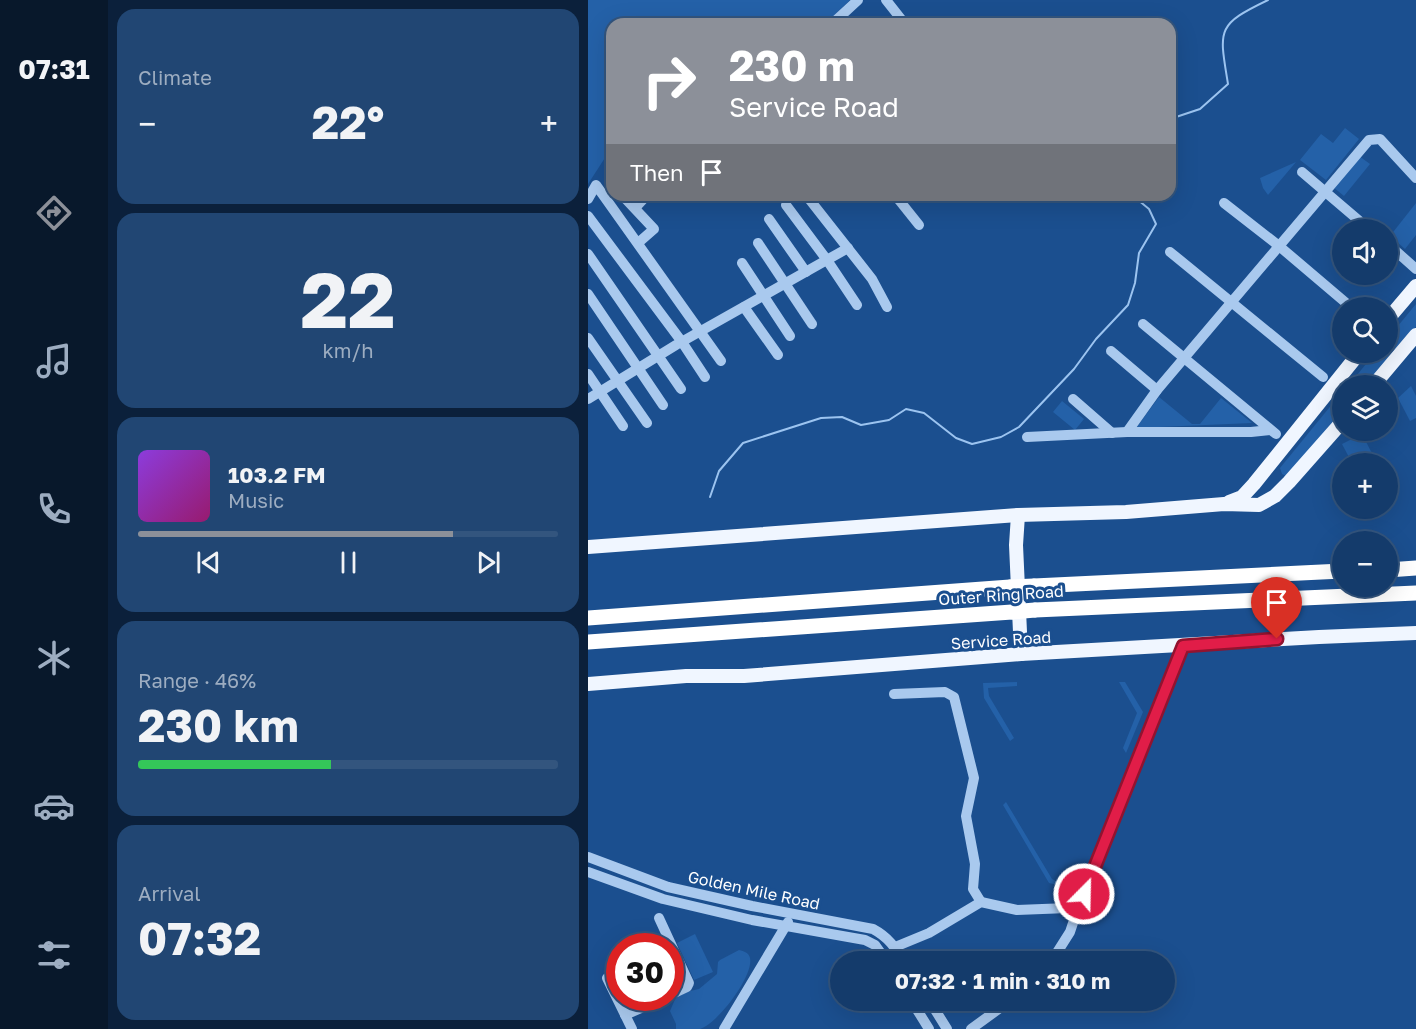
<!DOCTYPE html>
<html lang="en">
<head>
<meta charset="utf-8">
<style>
  body { margin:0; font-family:"Golos Text",sans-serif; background:#214673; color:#f1f3f6; height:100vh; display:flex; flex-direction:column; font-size:22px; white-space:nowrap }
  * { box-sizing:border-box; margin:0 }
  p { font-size:20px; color:#9dadc1 }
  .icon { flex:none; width:33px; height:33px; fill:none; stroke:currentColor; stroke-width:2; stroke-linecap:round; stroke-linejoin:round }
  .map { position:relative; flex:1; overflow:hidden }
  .side { display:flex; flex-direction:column; gap:9px; padding:9px; background:#0b203b; width:480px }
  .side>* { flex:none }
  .hud { position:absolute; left:18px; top:18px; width:570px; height:183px; border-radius:18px; box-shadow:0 6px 24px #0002,0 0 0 2px #33557e; background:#8c9099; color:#fff; overflow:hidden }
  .fabs { position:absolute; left:744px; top:219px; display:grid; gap:12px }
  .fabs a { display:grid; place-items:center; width:66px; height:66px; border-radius:50%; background:#143b6b; box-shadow:0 6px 24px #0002,0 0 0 2px #33557e; font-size:30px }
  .speed { position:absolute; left:18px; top:933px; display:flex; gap:12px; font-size:30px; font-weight:700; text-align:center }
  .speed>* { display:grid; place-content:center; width:78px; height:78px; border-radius:50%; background:#143b6b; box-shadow:0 6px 24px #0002,0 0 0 2px #33557e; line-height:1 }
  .speed .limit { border:9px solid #d22; background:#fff; color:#111 }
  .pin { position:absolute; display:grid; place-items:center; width:51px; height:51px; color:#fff; margin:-62px -26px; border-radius:50% 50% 50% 0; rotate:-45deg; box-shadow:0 0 6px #0007 }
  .pin .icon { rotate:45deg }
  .me { position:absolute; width:66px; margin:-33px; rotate:23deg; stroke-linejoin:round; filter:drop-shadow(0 0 4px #0008) }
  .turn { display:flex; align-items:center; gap:21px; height:126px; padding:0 24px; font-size:27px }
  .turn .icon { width:78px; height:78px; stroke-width:2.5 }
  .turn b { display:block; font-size:42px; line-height:51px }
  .then { display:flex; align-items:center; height:57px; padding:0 24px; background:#0003; gap:12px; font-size:22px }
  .big { font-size:45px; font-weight:700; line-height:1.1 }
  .side .widget { flex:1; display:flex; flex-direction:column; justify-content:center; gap:9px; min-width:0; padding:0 21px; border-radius:18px; background:#214673 }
  .side .dial { align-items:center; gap:0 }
  .dial b { font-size:78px; line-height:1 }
  .song { display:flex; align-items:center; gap:18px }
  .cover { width:72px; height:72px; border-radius:9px; background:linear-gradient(135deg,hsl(270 70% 55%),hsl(320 70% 35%)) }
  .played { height:6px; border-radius:3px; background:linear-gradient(90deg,#8c9099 75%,#33557e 75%) }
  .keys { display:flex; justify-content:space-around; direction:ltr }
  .heat { display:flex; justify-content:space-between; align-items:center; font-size:33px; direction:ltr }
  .charge { height:9px; border-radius:4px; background:linear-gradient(90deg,#34c759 46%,#33557e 0) }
  .trip { position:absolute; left:242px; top:951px; width:345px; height:60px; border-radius:30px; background:#143b6b; box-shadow:0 6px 24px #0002,0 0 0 2px #33557e; font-weight:700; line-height:60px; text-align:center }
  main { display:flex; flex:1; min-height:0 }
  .dock { display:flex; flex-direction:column; width:108px; justify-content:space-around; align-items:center; background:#08182b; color:#9dadc1 }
  .dock .icon { width:42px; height:42px }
  .dock .active { color:#8c9099 }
  .dock b { font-size:27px; color:#f1f3f6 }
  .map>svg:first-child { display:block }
  .green { fill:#2461a8 }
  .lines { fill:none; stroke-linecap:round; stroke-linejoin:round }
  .stream { stroke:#9cc4f0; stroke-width:2 }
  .minor { stroke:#a9c9ee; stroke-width:10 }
  .major { stroke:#f0f6ff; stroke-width:14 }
  .highway { stroke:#fff; stroke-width:15 }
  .highway-bridge { stroke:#fff; stroke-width:15 }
  .route-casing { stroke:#92132f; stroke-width:15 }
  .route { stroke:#e11d48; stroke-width:10 }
  .labels { text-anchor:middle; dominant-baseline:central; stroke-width:6; stroke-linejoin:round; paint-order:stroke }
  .street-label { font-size:16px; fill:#fff; stroke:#1b4f8f }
</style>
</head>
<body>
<main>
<nav class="dock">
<b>07:31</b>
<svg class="icon active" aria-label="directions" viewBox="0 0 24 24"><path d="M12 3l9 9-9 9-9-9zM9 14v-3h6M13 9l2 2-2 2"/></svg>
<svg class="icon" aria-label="music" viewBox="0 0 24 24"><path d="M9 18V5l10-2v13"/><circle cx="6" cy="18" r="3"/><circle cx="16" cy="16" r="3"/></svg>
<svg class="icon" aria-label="phone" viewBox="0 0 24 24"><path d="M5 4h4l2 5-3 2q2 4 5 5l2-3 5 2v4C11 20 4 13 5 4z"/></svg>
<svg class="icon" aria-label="climate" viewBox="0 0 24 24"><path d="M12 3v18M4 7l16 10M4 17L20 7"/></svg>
<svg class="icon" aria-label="car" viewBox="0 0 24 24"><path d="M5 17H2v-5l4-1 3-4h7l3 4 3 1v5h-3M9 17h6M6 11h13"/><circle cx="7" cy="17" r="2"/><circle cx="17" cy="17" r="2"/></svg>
<svg class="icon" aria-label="filters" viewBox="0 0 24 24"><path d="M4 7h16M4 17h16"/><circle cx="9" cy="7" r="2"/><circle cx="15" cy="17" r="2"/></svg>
</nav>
<section class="side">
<div class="widget"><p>Climate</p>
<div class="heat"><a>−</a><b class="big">22°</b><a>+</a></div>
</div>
<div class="widget dial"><b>22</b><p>km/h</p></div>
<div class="widget">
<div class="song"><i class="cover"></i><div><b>103.2 FM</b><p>Music</p></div></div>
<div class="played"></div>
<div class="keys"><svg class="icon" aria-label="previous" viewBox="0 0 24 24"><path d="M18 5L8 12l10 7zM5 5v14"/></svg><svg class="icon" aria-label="pause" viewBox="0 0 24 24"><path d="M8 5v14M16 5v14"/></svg><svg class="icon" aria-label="next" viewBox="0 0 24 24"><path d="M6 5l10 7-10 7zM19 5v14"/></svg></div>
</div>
<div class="widget"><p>Range · 46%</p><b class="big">230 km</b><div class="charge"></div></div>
<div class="widget"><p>Arrival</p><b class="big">07:32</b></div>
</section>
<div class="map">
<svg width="828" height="1029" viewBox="0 0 828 1029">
  <rect width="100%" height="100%" fill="#1b4f8f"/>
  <g class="green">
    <polygon points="0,0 262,0 237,24 24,24 24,147 0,184"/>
    <polygon points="757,128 771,139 738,180 712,160 733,134 745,143"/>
    <polygon points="771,156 782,164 756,196 745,187"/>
    <polygon points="708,162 680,195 675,188 672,178"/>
    <polygon points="828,203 828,235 817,249 802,236"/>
    <polygon points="828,304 828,327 825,330 779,385 760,386 787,353 800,352 800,338"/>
    <polygon points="823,386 828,396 828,418 822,421 810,398"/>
    <polygon points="754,392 754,414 703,475 698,476 694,474 692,468"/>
    <polygon points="571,397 604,424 612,424 633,398 664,423 548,428"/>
    <polygon points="474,401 496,419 487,430 465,412"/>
    <polygon points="774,434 789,463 764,463 754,444"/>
    <polygon points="429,682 429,686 400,688 401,696 426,738 422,741 396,698 395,683"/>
    <polygon points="531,682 537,682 555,712 538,753 535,748 549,713"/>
    <polygon points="418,802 464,879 468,881 478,875 481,878 470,885 461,883 415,805"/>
    <polygon points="107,934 125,972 106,980 89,943"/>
    <path d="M151,950C156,951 161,953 162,958C166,976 129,1024 112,1029C105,1029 95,1029 88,1029V1024L82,1011L88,997L102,991L111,989L129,974L130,962L132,960Z"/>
  </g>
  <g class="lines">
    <g class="stream">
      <path d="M582,119L612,109L640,84C631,29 628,25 680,0"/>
      <polyline points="122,497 131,471 155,443 233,418 254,417 273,425 301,420 318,409 336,413 368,438 384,444 413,437 431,427 486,369 508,339 540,305 547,283 551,253 568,224 561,209 544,195"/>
    </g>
    <g class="minor">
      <polyline points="298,0 317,24"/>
      <polyline points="244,24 270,0"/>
      <polyline points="714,172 782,230"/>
      <polyline points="34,195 66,229 50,243"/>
      <polyline points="218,195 284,279 299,307"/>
      <polyline points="307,195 331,225"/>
      <polyline points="0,199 8,185 133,361"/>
      <polyline points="636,203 691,246 764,308"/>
      <polyline points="198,205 239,260 269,305"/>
      <polyline points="47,208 59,195"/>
      <polyline points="0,216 94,342 117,377"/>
      <polyline points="181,219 218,272"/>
      <polyline points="170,243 224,324"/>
      <polyline points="800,244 828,269"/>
      <polyline points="582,252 735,377"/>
      <polyline points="0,254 93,389"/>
      <polyline points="154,263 202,336"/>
      <polyline points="0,294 75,405"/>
      <polyline points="156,307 190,355"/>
      <polyline points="555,324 688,434"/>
      <polyline points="0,338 59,423"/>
      <polyline points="523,351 569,390"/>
      <polyline points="0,374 35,426"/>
      <polyline points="0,399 88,345 260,248"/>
      <polyline points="485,399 524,433"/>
      <polyline points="539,432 569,390 781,140 792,139 828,178"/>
      <polyline points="439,437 539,432 663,432 682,430"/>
      <polyline points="306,694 357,692 366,697 386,778 378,816 387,864 385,889 393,902"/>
      <path d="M0,857L80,887L164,906L285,929C300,937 307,947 316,962"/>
      <polyline points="0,872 75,899 164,920 277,940 287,945 299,962"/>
      <polyline points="71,918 101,983 99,987 82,995"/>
      <polyline points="307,947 341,933 393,902 429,910 480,908 491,905"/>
      <polyline points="463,962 482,932 491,905 502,883 595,646"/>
      <polyline points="19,978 44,1029"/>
      <polyline points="323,1000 341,1029"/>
      <polyline points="341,1000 359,1029"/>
      <polyline points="37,1015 76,998"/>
      <polyline points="136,1029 200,922"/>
      <polyline points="383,1029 423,1000"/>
    </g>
    <g class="major">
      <polyline points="800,319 828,286"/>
      <polyline points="785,386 828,335"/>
      <polyline points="641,502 654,497 666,484 772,352"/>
      <polyline points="430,515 428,545 433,654"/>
      <polyline points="0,547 430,515 538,512 636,504 671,505 687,496 701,482 754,422"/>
      <polyline points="0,684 98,676 156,676 433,654 731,637 828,633"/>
    </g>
    <g class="highway">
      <polyline points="800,570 828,568"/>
      <polyline points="446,586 754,571"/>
      <polyline points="447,610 828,593"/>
      <polyline points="0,618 422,587"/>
      <polyline points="0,642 424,612"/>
    </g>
    <g class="highway-bridge">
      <polyline points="422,587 446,586"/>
      <polyline points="424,612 447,610"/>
    </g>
  </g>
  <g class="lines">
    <g class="route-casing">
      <polyline id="route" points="496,894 595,646 689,639"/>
    </g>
    <use href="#route" class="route"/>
  </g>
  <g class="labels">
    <g class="street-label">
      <text transform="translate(413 595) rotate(-4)">Outer Ring Road</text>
      <text transform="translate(413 640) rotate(-4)">Service Road</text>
      <text transform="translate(166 890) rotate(12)">Golden Mile Road</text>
    </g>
  </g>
</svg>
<div class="fabs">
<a><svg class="icon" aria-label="sound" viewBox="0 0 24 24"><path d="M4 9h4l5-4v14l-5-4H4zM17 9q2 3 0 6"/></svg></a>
<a><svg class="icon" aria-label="search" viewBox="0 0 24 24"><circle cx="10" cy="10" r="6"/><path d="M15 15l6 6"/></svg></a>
<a><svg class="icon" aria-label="layers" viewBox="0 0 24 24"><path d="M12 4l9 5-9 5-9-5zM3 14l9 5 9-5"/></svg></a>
<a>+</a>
<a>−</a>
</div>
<div class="speed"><div class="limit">30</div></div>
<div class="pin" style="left:689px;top:639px;background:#d93025"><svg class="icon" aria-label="arrive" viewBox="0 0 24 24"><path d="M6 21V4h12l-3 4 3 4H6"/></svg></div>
<svg class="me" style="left:496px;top:894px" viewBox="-20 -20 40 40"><circle r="17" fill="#e11d48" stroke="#fff" stroke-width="3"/><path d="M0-11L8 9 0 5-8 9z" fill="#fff"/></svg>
<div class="trip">07:32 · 1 min · 310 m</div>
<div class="hud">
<div class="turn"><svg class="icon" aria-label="right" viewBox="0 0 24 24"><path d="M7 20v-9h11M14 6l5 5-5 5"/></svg><div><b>230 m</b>Service Road</div></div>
<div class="then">Then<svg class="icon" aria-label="arrive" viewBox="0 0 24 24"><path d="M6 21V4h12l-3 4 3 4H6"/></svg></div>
</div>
</div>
</main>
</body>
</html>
